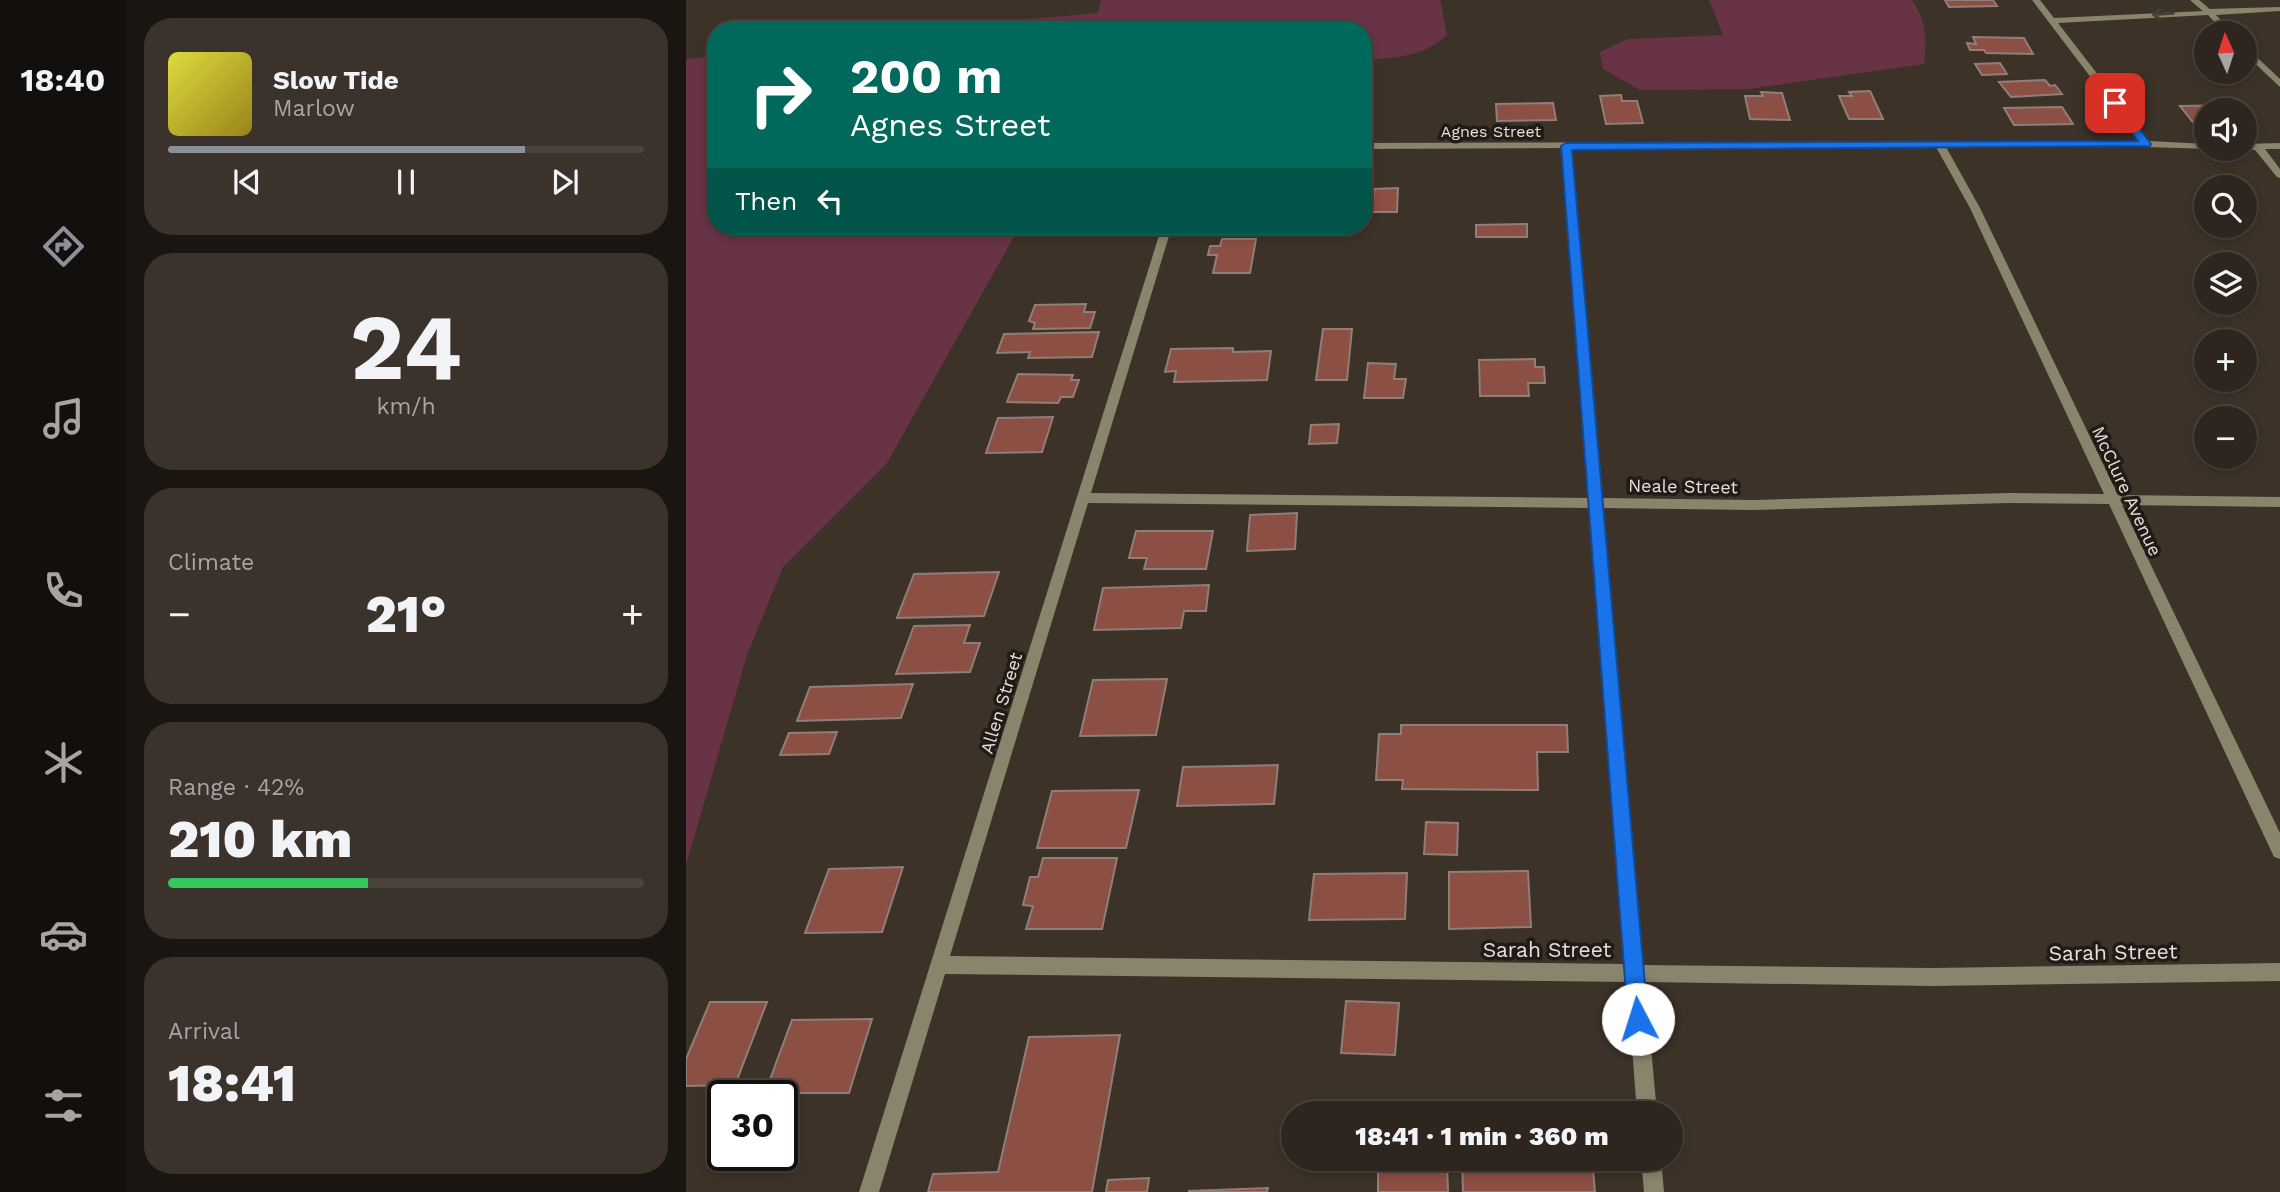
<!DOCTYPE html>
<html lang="en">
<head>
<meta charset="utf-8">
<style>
  body { margin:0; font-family:"Work Sans",sans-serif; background:#3a322b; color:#f1f3f6; height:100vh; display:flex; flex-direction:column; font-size:26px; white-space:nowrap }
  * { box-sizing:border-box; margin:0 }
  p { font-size:23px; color:#a7a5a4 }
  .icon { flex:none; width:38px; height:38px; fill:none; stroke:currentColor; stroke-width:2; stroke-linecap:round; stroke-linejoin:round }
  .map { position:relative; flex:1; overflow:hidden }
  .details { display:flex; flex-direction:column; gap:18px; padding:18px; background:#191510; width:560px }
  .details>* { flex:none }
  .top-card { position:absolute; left:21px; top:21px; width:665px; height:214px; border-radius:28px; box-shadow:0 4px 10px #0003,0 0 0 2px #49433c; background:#00695c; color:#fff; overflow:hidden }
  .needle { width:46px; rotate:357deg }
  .fabs { position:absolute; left:1508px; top:21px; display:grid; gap:14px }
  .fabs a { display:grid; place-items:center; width:63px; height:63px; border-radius:50%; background:#2e261e; box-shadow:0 4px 10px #0003,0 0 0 2px #49433c; font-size:35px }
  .speed { position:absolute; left:21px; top:1080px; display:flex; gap:14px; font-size:35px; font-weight:700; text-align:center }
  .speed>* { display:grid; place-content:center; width:91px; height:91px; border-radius:50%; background:#2e261e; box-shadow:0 4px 10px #0003,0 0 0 2px #49433c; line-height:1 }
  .speed .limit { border:4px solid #111; border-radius:10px; background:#fff; color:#111 }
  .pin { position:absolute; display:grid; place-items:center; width:60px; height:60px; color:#fff; margin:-30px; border-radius:14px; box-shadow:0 4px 10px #0006 }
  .me { position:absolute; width:77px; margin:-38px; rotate:355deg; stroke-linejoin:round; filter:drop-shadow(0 0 5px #0008) }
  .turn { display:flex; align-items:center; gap:24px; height:147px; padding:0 28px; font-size:32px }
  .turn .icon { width:91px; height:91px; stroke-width:2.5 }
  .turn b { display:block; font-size:49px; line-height:60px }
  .then { display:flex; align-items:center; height:66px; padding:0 28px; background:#0003; gap:14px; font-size:26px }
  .big { font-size:52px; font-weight:800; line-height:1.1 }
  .details .widget { flex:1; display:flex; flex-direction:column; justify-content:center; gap:10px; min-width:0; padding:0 24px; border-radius:28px; background:#3a322b }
  .details .dial { align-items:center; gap:0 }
  .dial b { font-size:91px; line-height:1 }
  .song { display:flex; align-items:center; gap:21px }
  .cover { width:84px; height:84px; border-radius:10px; background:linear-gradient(135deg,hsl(60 70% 55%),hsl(50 70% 35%)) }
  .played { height:7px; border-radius:4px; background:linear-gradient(90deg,#8c9099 75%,#49433c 75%) }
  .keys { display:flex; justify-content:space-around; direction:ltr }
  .heat { display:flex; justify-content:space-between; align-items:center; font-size:38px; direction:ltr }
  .charge { height:10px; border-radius:5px; background:linear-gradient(90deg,#34c759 42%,#49433c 0) }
  .trip { position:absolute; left:595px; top:1101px; width:402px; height:70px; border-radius:35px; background:#2e261e; box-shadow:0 4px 10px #0003,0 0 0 2px #49433c; font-weight:800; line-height:70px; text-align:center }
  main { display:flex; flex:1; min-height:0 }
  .dock { display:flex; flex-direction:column; width:126px; justify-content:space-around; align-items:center; background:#120f0c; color:#a7a5a4 }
  .dock .icon { width:49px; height:49px }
  .dock .current { color:#8c9099 }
  .dock b { font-size:32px; color:#f1f3f6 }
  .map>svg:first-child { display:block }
  .green { fill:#673345 }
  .building { fill:#8b4f43; stroke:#8f7e79; stroke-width:2 }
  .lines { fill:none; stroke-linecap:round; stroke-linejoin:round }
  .lane { fill:#89846b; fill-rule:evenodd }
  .street { fill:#89846b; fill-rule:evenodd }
  .oneway { stroke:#454034 }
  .route { fill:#1a73e8; stroke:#114b97; stroke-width:2 }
  .labels { text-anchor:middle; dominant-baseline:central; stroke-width:7; stroke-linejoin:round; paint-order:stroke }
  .far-street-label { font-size:16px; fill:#e6dfd8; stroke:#201b16 }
  .street-label { font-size:18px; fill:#e6dfd8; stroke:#201b16 }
  .near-street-label { font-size:21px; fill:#e6dfd8; stroke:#201b16 }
</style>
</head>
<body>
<main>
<nav class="dock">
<b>18:40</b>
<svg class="icon current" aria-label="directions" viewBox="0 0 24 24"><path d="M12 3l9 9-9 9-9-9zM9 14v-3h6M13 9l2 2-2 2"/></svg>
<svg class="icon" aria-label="music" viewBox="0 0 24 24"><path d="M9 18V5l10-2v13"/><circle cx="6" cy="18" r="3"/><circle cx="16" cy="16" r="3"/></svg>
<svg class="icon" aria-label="phone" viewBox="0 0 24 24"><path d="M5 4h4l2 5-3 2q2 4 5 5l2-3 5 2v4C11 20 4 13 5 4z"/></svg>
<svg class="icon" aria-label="climate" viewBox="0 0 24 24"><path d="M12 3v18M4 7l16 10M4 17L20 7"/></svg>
<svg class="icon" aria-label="car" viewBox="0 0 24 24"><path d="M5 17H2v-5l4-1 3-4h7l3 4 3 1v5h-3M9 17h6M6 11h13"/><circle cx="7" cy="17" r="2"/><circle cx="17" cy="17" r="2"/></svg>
<svg class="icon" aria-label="filters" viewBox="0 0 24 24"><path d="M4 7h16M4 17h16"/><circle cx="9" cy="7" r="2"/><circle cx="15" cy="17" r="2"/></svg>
</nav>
<section class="details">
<div class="widget">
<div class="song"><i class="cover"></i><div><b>Slow Tide</b><p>Marlow</p></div></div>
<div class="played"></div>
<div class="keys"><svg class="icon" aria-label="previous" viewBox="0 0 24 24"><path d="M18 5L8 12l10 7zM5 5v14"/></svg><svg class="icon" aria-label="pause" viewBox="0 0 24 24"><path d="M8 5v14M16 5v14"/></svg><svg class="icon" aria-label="next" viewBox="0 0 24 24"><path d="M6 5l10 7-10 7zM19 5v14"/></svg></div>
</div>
<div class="widget dial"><b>24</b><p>km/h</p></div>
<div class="widget"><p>Climate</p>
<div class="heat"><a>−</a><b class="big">21°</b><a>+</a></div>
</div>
<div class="widget"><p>Range · 42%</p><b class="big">210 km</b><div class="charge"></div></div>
<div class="widget"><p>Arrival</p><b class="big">18:41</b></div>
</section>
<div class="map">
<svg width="1594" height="1192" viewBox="0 0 1594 1192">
  <rect width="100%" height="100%" fill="#3d3228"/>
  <g class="green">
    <path d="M415,0H754L761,35C737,57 709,58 677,60V30H230C291,20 351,20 412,13Z"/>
    <path d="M1023,0H1226C1240,19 1241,40 1238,64L1062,89L954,90L917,69L914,52L942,39L1037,35Z"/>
    <polygon points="30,56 30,226 334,226 201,463 97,567 61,655 0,865 0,59"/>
  </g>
  <g class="building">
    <polygon points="1259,0 1307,0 1311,6 1263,7"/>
    <polygon points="1287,37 1338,38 1347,54 1300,53 1298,50 1284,50 1281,43 1290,44"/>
    <polygon points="1314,63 1321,74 1296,75 1289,64"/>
    <polygon points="1359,80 1364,86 1369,85 1376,94 1325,97 1313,82"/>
    <polygon points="1184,91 1197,119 1163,119 1153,96 1166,96 1163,92"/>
    <polygon points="1075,92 1096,93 1104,120 1064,119 1059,96 1077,96"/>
    <polygon points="935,95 936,101 951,101 957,123 920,124 914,96"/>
    <polygon points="867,103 870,120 811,121 810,104"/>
    <polygon points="1557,105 1569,119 1559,119 1559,110 1521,110 1521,126 1510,126 1494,106"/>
    <polygon points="1376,107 1387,124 1328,125 1318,108"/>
    <polygon points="712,188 711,212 686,212 688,189"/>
    <polygon points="841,224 841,237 790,237 790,225"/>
    <polygon points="536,239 570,239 564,273 527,273 531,255 522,255 524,246 534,246"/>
    <polygon points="400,304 398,312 409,312 404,328 347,329 349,323 343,321 349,305"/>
    <polygon points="637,329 666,329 661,380 630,380"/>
    <polygon points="413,332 406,357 342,358 344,352 311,353 318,334"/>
    <polygon points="547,348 547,352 585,351 581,380 488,382 490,371 479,372 485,349"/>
    <polygon points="849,359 849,367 858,367 859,383 842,383 843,396 794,396 793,360"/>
    <polygon points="682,363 710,364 708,379 720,379 717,398 678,398"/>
    <polygon points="332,374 387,375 385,380 393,380 387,397 375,397 372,403 321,402"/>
    <polygon points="367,417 356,452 300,453 312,418"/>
    <polygon points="653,424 651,443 623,444 625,425"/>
    <polygon points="611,513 609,549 561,551 564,515"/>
    <polygon points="450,531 527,531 520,569 458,569 461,558 443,558"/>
    <polygon points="313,572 298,616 211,618 228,574"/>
    <polygon points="523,585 520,611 498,611 495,628 408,630 417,588"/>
    <polygon points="284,625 278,643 294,643 284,672 210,674 228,626"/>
    <polygon points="481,679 470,735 394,736 407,680"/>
    <polygon points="227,684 215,718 111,721 124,687"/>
    <polygon points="715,725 881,725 882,752 851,752 852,790 716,789 717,780 690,780 693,734 715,734"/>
    <polygon points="151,732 143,754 94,755 103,733"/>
    <polygon points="592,765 588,804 491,806 497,767"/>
    <polygon points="453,790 440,848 351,848 366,791"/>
    <polygon points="740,822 772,823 771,855 738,854"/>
    <polygon points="357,858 431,858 416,929 340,929 347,906 337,905 344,877 352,877"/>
    <polygon points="217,867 196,932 119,933 143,869"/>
    <polygon points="842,871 845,927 763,929 763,872"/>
    <polygon points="721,873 719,919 623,920 628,874"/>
    <polygon points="660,1001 713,1003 709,1055 655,1053"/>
    <polygon points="24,1002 81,1002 49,1085 0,1086 0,1059"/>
    <polygon points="186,1019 163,1093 79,1093 106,1020"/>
    <polygon points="434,1035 406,1192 242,1192 247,1174 312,1172 343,1037"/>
    <polygon points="902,1106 903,1113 775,1113 775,1110"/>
    <polygon points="776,1158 906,1158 909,1192 777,1192"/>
    <polygon points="761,1162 762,1192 692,1192 692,1165"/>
    <polygon points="463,1178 461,1192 420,1192 422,1180"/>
    <polygon points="582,1188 581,1192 503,1192 503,1191"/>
  </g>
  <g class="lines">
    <polygon class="lane" points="1504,0 1513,0 1526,11 1519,13"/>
    <g class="street">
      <path d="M1346,0H1354L1368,18L1518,11L1522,9L1594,7V11L1530,15L1547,33H1539L1522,15L1372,23L1463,141L1521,144V149H1524L1460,147H1260L1294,208L1432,495L1594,497V507L1436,505L1594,833V859L1588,857L1423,504L1323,503L1067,510L917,508L957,965L1246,968L1594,963V981L1246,986L959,982L971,1113H951L941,982L259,974L193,1192H173L476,226H486L405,493L903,498L875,148L677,149V143L1453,141ZM1250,147L1284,208L1418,494L1323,493L1067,500L916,498L885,148ZM402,503L904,508L940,964L264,956Z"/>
      <polygon points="1559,46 1594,79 1594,87 1559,54"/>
      <polygon points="1594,143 1594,149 1579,149 1594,169 1594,178 1591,177 1569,150 1555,149 1559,149 1559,144"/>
      <polygon points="955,1158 975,1158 978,1192 958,1192"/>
    </g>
  </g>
  <defs><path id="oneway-shaft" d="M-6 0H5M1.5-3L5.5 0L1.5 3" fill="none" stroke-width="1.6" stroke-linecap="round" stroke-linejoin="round" transform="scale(1.75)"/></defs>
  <use class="oneway" href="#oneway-shaft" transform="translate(1477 14) rotate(176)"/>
  <polygon class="route" points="1425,101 1433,101 1465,144 1464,146 886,150 962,1019 959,1026 952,1029 945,1026 942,1019 875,146 880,143 1452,141 1424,103"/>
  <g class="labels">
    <g class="far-street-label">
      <text x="805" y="131">Agnes Street</text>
    </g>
    <g class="street-label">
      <text transform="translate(997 486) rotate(1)">Neale Street</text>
      <text transform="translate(1441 491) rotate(65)">McClure Avenue</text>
      <text transform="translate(315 703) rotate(-73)">Allen Street</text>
    </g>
    <g class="near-street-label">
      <text x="861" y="949">Sarah Street</text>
      <text transform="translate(1427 952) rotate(-1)">Sarah Street</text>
    </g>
  </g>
</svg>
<div class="fabs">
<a><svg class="needle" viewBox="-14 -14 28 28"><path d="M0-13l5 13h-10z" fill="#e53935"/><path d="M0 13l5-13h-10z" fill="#a7a5a4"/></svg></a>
<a><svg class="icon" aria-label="sound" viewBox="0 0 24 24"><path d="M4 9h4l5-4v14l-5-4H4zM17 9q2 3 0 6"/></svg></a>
<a><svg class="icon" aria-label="search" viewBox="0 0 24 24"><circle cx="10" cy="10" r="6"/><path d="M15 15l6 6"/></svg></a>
<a><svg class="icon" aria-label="layers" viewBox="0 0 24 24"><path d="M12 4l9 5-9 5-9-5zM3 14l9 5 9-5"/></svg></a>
<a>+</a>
<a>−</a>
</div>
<div class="speed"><div class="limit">30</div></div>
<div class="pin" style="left:1429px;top:103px;background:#d93025"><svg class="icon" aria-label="arrive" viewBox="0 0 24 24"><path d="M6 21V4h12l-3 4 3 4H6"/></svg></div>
<svg class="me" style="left:952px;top:1019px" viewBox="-20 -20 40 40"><circle r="19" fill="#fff"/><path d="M0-13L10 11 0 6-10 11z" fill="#1a73e8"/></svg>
<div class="trip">18:41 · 1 min · 360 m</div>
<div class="top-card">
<div class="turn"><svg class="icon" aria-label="right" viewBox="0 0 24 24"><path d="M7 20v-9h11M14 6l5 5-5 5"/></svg><div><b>200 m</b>Agnes Street</div></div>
<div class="then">Then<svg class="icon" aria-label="left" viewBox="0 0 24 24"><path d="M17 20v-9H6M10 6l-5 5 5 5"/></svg></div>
</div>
</div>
</main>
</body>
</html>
